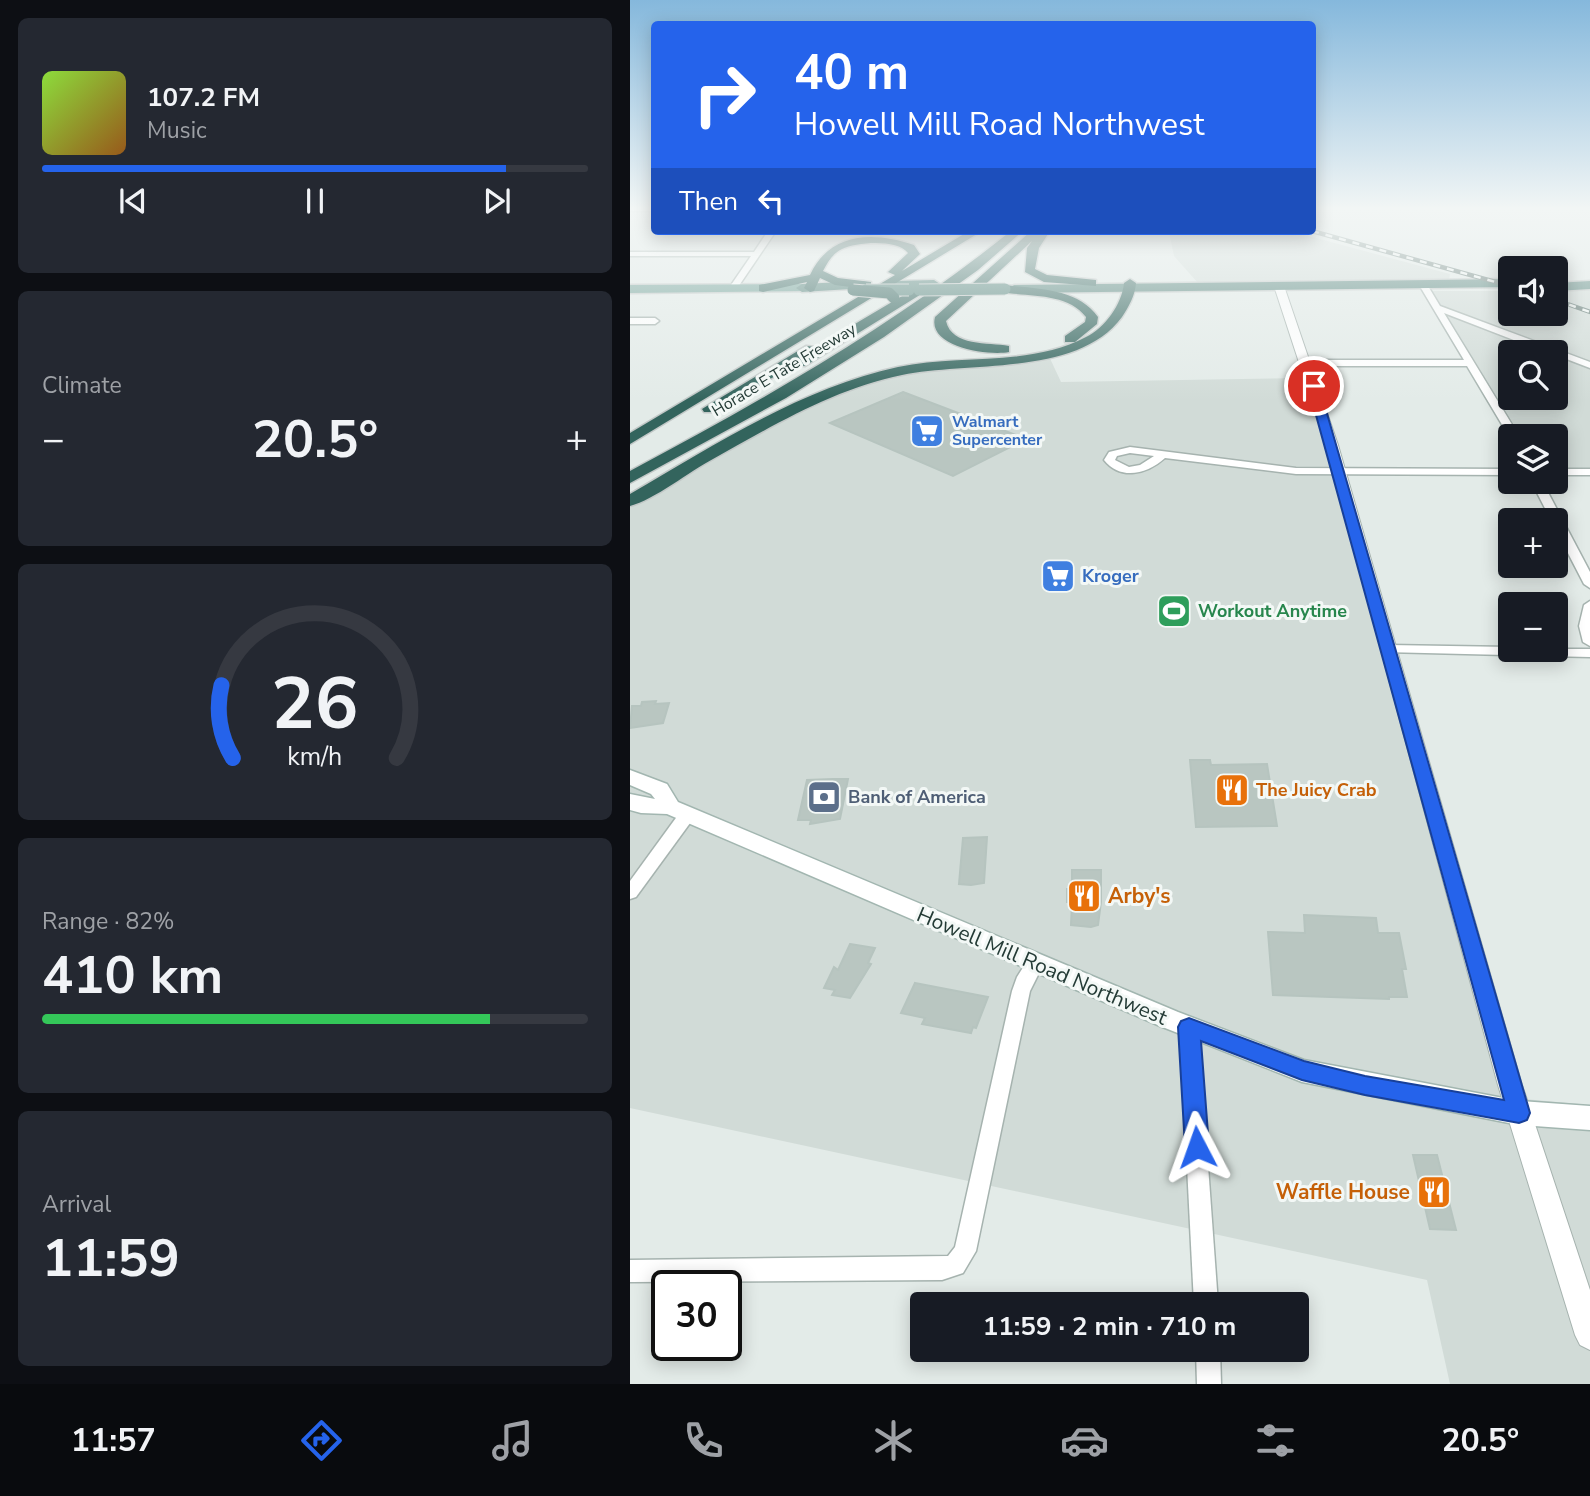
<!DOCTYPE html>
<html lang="en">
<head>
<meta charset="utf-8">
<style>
  body { margin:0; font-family:"Nunito Sans",sans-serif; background:#242831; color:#f1f3f6; height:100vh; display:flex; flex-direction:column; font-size:26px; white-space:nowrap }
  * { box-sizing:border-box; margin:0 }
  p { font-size:23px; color:#9ea1a6 }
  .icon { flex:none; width:38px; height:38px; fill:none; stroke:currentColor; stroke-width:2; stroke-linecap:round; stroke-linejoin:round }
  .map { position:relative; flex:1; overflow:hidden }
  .panel { display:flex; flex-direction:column; gap:18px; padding:18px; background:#0d0f14; width:630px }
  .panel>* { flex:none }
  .top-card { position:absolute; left:21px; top:21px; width:665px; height:214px; border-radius:7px; box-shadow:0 4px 18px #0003; background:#2563eb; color:#fff; overflow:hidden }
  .controls { position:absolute; left:868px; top:256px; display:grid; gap:14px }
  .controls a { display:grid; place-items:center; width:70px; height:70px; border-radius:7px; background:#171b24; box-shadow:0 4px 18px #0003; font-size:35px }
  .speed { position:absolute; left:21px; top:1270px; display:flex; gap:14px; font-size:35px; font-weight:700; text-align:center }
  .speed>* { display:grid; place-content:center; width:91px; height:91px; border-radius:50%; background:#171b24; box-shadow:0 4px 18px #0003; line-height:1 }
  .speed .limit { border:4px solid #111; border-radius:10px; background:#fff; color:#111 }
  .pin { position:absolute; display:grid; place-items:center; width:60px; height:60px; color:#fff; margin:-30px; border:4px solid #fff; border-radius:50%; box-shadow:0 2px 7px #0007 }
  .me { position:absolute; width:77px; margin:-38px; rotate:356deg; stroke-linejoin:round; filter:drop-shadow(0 0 5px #0008) }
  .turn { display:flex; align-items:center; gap:24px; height:147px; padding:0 28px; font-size:32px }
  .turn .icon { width:91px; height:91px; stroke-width:2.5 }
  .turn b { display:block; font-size:49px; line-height:60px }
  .then { display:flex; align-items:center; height:66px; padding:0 28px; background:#0003; gap:14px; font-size:26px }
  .big { font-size:52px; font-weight:700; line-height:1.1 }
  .panel .card { flex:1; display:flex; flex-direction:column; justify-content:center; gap:10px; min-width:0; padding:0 24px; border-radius:10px; background:#242831 }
  .panel .dial { align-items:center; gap:0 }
  .dial svg { height:182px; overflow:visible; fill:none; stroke:#363941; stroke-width:7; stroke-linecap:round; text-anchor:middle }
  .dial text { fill:#f1f3f6; stroke:none }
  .song { display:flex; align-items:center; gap:21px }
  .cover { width:84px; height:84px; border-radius:10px; background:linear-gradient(135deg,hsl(90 70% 55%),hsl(30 70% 35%)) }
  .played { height:7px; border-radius:4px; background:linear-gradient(90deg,#2563eb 85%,#363941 85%) }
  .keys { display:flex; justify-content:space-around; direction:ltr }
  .heat { display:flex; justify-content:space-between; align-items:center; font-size:38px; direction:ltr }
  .charge { height:10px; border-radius:5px; background:linear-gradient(90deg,#34c759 82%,#363941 0) }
  .trip { position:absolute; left:280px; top:1292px; width:399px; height:70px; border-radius:7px; background:#171b24; box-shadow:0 4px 18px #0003; font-weight:700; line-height:70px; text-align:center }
  .menu { display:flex; height:112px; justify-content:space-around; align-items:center; background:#090b0e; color:#9ea1a6 }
  .menu .icon { width:49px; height:49px }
  .menu .on { color:#2563eb }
  .menu b { font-size:32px; color:#f1f3f6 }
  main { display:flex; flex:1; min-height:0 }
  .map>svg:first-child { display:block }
  .built { fill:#d1dbd7; fill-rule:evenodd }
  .building { fill:#b9c6c1; stroke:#b6c4bf; stroke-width:2 }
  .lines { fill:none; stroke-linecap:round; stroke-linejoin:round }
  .minor-casing { stroke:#a6b3af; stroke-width:3 }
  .tertiary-casing { stroke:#a6b3af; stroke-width:2 }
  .secondary-casing { stroke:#a2b6b0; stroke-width:3 }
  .primary-casing { stroke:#c2c8c7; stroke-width:3 }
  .trunk-casing { stroke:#c2c8c7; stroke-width:3 }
  .motorway-casing { stroke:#c2c8c7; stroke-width:3 }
  .minor { fill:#fff; fill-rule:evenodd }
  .tertiary { fill:#fff; fill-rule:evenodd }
  .secondary { fill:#fff; fill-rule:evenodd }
  .primary { fill:#6c9d93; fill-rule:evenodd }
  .trunk { fill:#508078; fill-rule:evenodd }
  .motorway { fill:#33645d; fill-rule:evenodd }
  .rail-casing { stroke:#5f7671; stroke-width:4.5 }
  .rail { stroke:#f3f8f6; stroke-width:2.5; stroke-dasharray:7; stroke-linecap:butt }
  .trunk-bridge-casing { stroke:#c2c8c7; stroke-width:13; stroke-linecap:butt }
  .motorway-bridge-casing { stroke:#c2c8c7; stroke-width:13; stroke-linecap:butt }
  .trunk-bridge { stroke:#508078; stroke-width:11 }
  .motorway-bridge { stroke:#33645d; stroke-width:11 }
  .route { fill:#2563eb; stroke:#184099; stroke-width:2 }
  .labels { text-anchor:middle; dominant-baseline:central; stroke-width:6; stroke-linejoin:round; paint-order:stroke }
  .far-street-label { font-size:16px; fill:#243b36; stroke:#f3f8f6 }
  .far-shop-label { font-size:16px; font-weight:bold; fill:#366cbe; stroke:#f3f8f6; text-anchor:start }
  .shop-label { font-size:18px; font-weight:bold; fill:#366cbe; stroke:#f3f8f6; text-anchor:start }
  .leisure-label { font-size:18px; font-weight:bold; fill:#27864d; stroke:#f3f8f6; text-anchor:start }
  .food-label { font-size:18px; font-weight:bold; fill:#c56008; stroke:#f3f8f6; text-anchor:start }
  .service-label { font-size:18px; font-weight:bold; fill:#4e5e75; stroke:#f3f8f6; text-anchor:start }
  .near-food-label { font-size:21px; font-weight:bold; fill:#c56008; stroke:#f3f8f6; text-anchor:start }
  .near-street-label { font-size:21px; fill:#243b36; stroke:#f3f8f6 }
</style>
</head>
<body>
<main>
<section class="panel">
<div class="card">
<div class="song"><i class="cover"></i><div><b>107.2 FM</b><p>Music</p></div></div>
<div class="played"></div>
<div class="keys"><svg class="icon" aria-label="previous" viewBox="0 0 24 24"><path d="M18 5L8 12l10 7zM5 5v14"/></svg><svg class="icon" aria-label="pause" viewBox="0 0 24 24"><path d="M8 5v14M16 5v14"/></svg><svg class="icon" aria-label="next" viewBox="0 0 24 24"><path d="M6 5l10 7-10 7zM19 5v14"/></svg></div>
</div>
<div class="card"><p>Climate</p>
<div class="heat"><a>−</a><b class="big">20.5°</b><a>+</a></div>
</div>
<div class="card dial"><svg viewBox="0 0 100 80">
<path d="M14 69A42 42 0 1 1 86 69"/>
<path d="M14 69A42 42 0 0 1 9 37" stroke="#2563eb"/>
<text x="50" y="56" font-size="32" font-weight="700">26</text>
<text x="50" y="72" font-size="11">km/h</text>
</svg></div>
<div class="card"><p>Range · 82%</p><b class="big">410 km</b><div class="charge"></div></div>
<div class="card"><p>Arrival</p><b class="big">11:59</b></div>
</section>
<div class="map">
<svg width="960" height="1384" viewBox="0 0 960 1384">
  <rect width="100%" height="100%" fill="#e3ebe8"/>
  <g class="built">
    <polygon points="618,231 660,231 820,274 819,280 568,283 544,256 539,232"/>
    <path d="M960,290V468H926V436H891L802,291H880V313H926V291ZM880,352H926V397H880Z"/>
    <polygon points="417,352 431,382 677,378 883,1098 960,1105 960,1384 820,1384 797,1280 0,1108 0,508 156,416 273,369"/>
  </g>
  <g class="building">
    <polygon points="273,392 396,439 323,476 200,423"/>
    <polygon points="26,701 25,704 39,703 33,723 0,728 2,706 11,706 12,702"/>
    <polygon points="560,760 580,760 581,765 637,764 647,826 566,827"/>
    <polygon points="203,779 218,779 210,819 180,824 181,820 168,820 177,780"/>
    <polygon points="357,837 354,883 341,885 329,884 333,838"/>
    <polygon points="442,870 471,870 471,902 468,925 461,927 441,925 442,902 437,902 437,889 442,889"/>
    <polygon points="674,915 746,918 748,933 769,933 776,969 772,969 777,997 759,997 759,999 643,995 638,932 675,933"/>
    <polygon points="220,944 245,948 238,963 241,964 220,998 202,995 205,990 194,988 204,967 208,970"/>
    <polygon points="285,983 358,997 346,1028 343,1027 341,1033 292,1024 295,1018 271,1013"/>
    <polygon points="783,1155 807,1155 826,1230 800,1229"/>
  </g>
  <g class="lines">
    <g class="minor-casing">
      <g id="minor">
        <rect x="0" y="208" width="24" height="3"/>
        <polygon points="138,231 146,231 106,290 103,290 99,288 121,256 0,256 0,252 124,252"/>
        <polygon points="792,286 798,286 810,306 960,362 960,368 926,355 926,352 915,352 814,313 889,436 880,436 880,438 837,366 677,366 672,363 677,360 834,360 791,288"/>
        <polygon points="0,318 25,318 29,321 25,324 0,324"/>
        <path d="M500,447L666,468L880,469V475L666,474L535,458C517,474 491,481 474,460L479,452ZM500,453L524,456L510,465L499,467L485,460L487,456Z"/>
        <rect x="926" y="469" width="34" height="6"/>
        <polygon points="901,481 912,481 960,572 960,588 954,584 926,530 926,520 921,520"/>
        <polygon points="960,601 960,646 953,642 949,626 954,605"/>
        <polygon points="759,645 880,647 880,649 960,649 960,657 754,652 752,649"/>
        <polygon points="57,810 63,811 65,815 63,819 6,897 0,899 0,881 51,811"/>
        <polygon points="405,956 411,958 414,963 400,991 346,1251 333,1273 312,1280 0,1282 0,1260 318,1256 325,1247 382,991 387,977 399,958"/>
        <polygon points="559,1019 566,1022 568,1027 588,1304 564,1304 550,1027 552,1022"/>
        <polygon points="566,1349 590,1349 591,1384 567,1384"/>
      </g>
    </g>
    <g class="tertiary-casing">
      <polygon id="tertiary" points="649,283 654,286 708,445 892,1085 960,1290 960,1350 950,1345 945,1335 868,1085 696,445 644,286"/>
    </g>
    <g class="secondary-casing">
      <polygon id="secondary" points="0,770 37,784 48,802 548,1012 674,1060 889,1101 960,1106 960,1130 889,1125 672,1082 530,1026 37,814 11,813 0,810 0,794 25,799 21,794 0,785"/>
    </g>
    <g class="primary-casing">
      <polygon id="primary" points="172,284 176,285 176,291 0,293 0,285"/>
    </g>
    <g class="trunk-casing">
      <g id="trunk">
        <polygon points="880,279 880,287 384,293 378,289 384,285"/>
        <polygon points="304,280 310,284 308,287 265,289 259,285 265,281"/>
        <polygon points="233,281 237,282 237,288 172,292 166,288 172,284"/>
        <polygon points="960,281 960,289 926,291 926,283"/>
      </g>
    </g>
    <g class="motorway-casing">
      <g id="motorway">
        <path d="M339,231H352L0,444V433L265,275L258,272L278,253C267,239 227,242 212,249C202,254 198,262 193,271L208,278L241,282V288L237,289L205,285L190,278L184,291L180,292L174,288L177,282L133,292L129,291V285L180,275C200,232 243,231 284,245L290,254L272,271Z"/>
        <path d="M381,231H393L348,270L254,337L156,398L0,483V471C133,400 263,326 381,231Z"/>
        <path d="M401,231H420L409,248L405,269L417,275L466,280V286L414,282L395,272L397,248L402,241L316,321C322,347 358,342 379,346V352C358,356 297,347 305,317Z"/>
        <path d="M500,279L506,283C505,296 499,306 492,317C448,377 338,361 272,375C206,388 142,426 83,459C60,471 24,500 0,506V494C84,445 172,388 268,367C328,354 400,367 456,337C475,328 492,304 494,283Z"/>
        <path d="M375,285C407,289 448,288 468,317L467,324L445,342H435V336L455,322L456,317C437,292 398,297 371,292L369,289Z"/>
        <polygon points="289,286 293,287 293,293 175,366 164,365 84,412 74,412 72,409 176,346 186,347"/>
      </g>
    </g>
    <use href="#minor" class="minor"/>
    <use href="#tertiary" class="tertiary"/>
    <use href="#secondary" class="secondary"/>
    <use href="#primary" class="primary"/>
    <use href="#trunk" class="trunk"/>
    <use href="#motorway" class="motorway"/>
    <g class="rail-casing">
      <g id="rail">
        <polyline points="682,231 880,286"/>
        <polyline points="926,300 960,312"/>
      </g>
    </g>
    <use href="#rail" class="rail"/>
    <g class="trunk-bridge-casing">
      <g id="trunk-bridge">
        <polyline points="236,290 279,290"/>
        <polyline points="289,290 375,289"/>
      </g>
    </g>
    <g class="motorway-bridge-casing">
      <polyline id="motorway-bridge" points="223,290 259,293 264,298"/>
    </g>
    <use href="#trunk-bridge" class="trunk-bridge"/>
    <use href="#motorway-bridge" class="motorway-bridge"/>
  </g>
  <linearGradient id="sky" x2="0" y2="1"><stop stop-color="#85b8dc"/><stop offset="0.52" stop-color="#f2f6f5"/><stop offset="1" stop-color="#f2f6f5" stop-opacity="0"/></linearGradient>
  <rect width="960" height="401" fill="url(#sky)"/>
  <polygon class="route" points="684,383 689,386 900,1113 897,1120 889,1123 735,1095 672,1080 571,1041 579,1147 575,1155 567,1158 559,1155 555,1147 548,1027 551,1021 559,1018 674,1061 735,1076 874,1100 678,386"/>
  <defs>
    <g id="supermarket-square" transform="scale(1.75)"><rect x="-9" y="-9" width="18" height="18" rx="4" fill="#3f7fe0" stroke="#f3f8f6"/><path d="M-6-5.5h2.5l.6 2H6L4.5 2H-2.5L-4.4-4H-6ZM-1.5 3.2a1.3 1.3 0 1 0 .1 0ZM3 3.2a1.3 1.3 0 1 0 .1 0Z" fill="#fff"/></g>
    <g id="stadium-square" transform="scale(1.75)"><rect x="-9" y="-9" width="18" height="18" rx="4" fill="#2e9e5b" stroke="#f3f8f6"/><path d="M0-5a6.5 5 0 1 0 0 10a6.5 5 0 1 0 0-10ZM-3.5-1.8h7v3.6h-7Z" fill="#fff"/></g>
    <g id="restaurant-square" transform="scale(1.75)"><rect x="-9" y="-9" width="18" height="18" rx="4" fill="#e8710a" stroke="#f3f8f6"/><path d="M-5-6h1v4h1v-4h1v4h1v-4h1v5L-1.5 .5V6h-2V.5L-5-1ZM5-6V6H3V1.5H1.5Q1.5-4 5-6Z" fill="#fff"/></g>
    <g id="bank-square" transform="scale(1.75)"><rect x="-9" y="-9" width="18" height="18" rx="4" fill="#5c6f8a" stroke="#f3f8f6"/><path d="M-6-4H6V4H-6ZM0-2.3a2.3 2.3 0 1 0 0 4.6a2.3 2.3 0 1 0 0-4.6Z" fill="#fff"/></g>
  </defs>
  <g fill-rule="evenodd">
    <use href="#supermarket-square" x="297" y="431"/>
    <use href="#supermarket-square" x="428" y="576"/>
    <use href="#stadium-square" x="544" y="611"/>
    <use href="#restaurant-square" x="602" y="790"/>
    <use href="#bank-square" x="194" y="797"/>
    <use href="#restaurant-square" x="454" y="896"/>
    <use href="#restaurant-square" x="804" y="1192"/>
  </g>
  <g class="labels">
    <g class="far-street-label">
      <text transform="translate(154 370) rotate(-31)">Horace E Tate Freeway</text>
    </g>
    <g class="far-shop-label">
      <text x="322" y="422">Walmart<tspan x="322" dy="18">Supercenter</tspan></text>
    </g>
    <g class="shop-label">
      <text x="452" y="576">Kroger</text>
    </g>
    <g class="leisure-label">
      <text x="568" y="611">Workout Anytime</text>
    </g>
    <g class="food-label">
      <text x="626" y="790">The Juicy Crab</text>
    </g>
    <g class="service-label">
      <text x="218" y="797">Bank of America</text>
    </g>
    <g class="near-food-label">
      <text x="478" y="896">Arby's</text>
      <text x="780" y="1192" text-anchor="end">Waffle House</text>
    </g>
    <g class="near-street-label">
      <text transform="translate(412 966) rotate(23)">Howell Mill Road Northwest</text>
    </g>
  </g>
</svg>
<div class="controls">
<a><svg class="icon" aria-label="sound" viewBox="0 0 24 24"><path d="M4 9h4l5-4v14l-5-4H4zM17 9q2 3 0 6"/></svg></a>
<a><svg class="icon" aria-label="search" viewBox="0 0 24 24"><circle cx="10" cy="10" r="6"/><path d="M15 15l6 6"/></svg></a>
<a><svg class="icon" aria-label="layers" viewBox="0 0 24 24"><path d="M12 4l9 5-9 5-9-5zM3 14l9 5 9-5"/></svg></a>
<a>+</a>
<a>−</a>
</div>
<div class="speed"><div class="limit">30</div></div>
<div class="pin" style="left:684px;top:386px;background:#d93025"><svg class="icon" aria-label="arrive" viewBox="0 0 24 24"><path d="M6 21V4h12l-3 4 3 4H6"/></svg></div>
<svg class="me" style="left:567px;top:1147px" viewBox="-20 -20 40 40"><path d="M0-17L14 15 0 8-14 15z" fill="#2563eb" stroke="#fff" stroke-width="4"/></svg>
<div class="trip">11:59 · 2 min · 710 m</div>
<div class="top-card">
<div class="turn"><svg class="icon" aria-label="right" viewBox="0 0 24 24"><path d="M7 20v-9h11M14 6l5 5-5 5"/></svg><div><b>40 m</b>Howell Mill Road Northwest</div></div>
<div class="then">Then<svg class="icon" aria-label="left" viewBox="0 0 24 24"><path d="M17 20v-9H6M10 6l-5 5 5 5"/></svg></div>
</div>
</div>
</main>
<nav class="menu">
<b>11:57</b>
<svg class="icon on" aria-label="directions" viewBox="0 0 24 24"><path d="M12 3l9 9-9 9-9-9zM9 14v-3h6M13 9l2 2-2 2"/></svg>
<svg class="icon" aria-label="music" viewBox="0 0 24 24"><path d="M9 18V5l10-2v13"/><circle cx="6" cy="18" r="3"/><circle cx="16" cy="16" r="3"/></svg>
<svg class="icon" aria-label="phone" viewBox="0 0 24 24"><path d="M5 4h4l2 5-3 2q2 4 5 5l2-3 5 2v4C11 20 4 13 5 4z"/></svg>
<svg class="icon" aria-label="climate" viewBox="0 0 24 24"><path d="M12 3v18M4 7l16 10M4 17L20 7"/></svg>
<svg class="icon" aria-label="car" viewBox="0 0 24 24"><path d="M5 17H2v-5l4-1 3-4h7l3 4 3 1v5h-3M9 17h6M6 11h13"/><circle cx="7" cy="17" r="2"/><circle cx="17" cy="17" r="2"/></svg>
<svg class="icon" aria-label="filters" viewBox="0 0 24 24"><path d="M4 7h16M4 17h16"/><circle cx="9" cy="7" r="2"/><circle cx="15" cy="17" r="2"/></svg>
<b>20.5°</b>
</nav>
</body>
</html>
